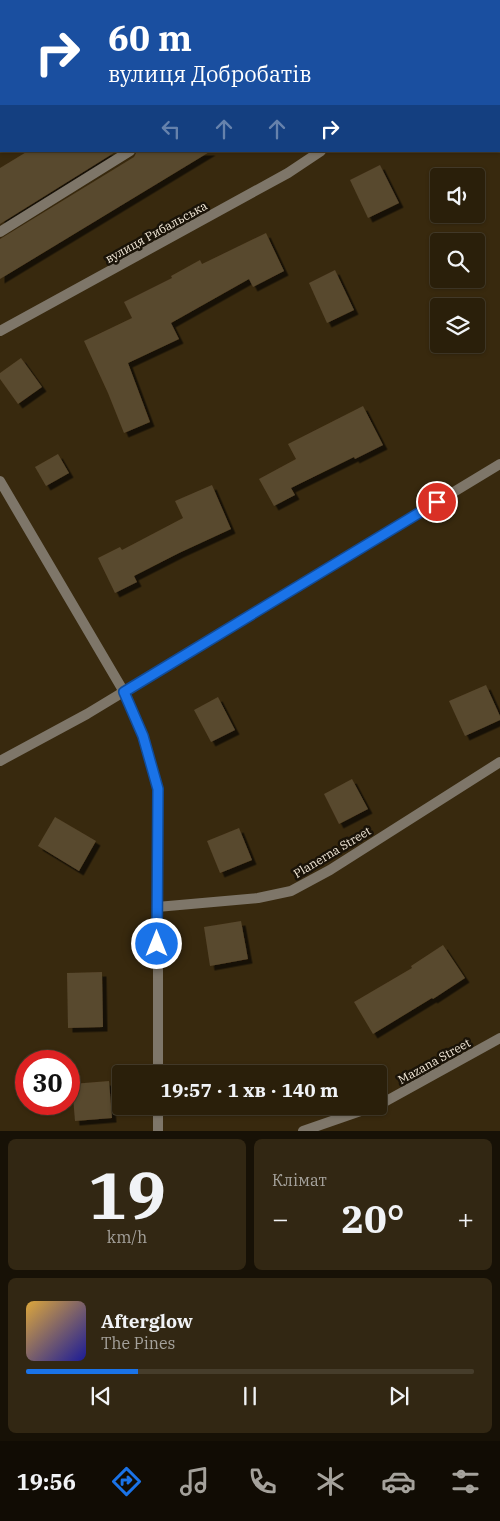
<!DOCTYPE html>
<html lang="uk">
<head>
<meta charset="utf-8">
<style>
  body { margin:0; font-family:"IBM Plex Serif",serif; background:#322713; color:#f1f3f6; height:100vh; display:flex; flex-direction:column; font-size:19px; white-space:nowrap }
  * { box-sizing:border-box; margin:0 }
  p { font-size:16px; color:#a5a29c }
  .icon { flex:none; width:28px; height:28px; fill:none; stroke:currentColor; stroke-width:2; stroke-linecap:round; stroke-linejoin:round }
  .map { position:relative; height:1131px; overflow:hidden }
  .details { display:flex; flex-direction:column; gap:8px; padding:8px; background:#171106; flex:1 }
  .details>* { flex:none }
  .hud { position:absolute; left:0px; top:0px; width:500px; height:152px; box-shadow:0 1px 4px #0004,0 0 0 1px #463d2b; background:#1a4fa0; color:#fff; overflow:hidden }
  .buttons { position:absolute; left:430px; top:168px; display:grid; gap:10px }
  .buttons a { display:grid; place-items:center; width:55px; height:55px; border-radius:5px; background:#2a1f0a; box-shadow:0 1px 4px #0004,0 0 0 1px #463d2b; font-size:25px }
  .speed { position:absolute; left:15px; top:1050px; display:flex; gap:10px; font-size:25px; font-weight:700; text-align:center }
  .speed>* { display:grid; place-content:center; width:65px; height:65px; border-radius:50%; background:#2a1f0a; box-shadow:0 1px 4px #0004,0 0 0 1px #463d2b; line-height:1 }
  .speed .limit { border:8px solid #d22; background:#fff; color:#111 }
  .pin { position:absolute; display:grid; place-items:center; width:42px; height:42px; color:#fff; margin:-21px; border:2px solid #fff; border-radius:50%; box-shadow:0 1px 5px #0007 }
  .me { position:absolute; width:55px; margin:-28px; rotate:0deg; stroke-linejoin:round; filter:drop-shadow(0 0 4px #0008) }
  .turn { display:flex; align-items:center; gap:18px; height:105px; padding:0 25px; font-size:22px }
  .turn .icon { width:65px; height:65px; stroke-width:2.5 }
  .turn b { display:block; font-size:35px; line-height:42px }
  .lanes { display:flex; align-items:center; height:48px; padding:0 25px; background:#0003; justify-content:center; gap:25px; direction:ltr }
  .lanes .off { opacity:.35 }
  .big { font-size:38px; font-weight:700; line-height:1.1 }
  .details .widget { flex:1; display:flex; flex-direction:column; justify-content:center; gap:8px; min-width:0; padding:0 18px; border-radius:8px; background:#322713 }
  .details .dial { align-items:center; gap:0 }
  .dial b { font-size:65px; line-height:1 }
  .song { display:flex; align-items:center; gap:15px }
  .cover { width:60px; height:60px; border-radius:8px; background:linear-gradient(135deg,hsl(40 70% 55%),hsl(240 70% 35%)) }
  .played { height:5px; border-radius:2px; background:linear-gradient(90deg,#1a73e8 25%,#463d2b 25%) }
  .keys { display:flex; justify-content:space-around; direction:ltr }
  .heat { display:flex; justify-content:space-between; align-items:center; font-size:28px; direction:ltr }
  .details .tiles { flex:1; display:grid; gap:8px; grid-template-columns:1fr 1fr }
  .widget:last-child { grid-column:span 2 }
  .trip { position:absolute; left:112px; top:1065px; width:275px; height:50px; border-radius:5px; background:#2a1f0a; box-shadow:0 1px 4px #0004,0 0 0 1px #463d2b; font-weight:700; line-height:50px; text-align:center }
  .tabs { display:flex; height:80px; justify-content:space-around; align-items:center; background:#110c04; color:#a5a29c }
  .tabs .icon { width:35px; height:35px }
  .tabs .active { color:#1a73e8 }
  .tabs b { font-size:22px; color:#f1f3f6 }
  .map>svg:first-child { display:block }
  .built { fill:#43300c }
  .building { fill:#59482d; filter:url(#shadow) }
  .lines { fill:none; stroke-linecap:round; stroke-linejoin:round }
  .service { stroke:#7e7669; stroke-width:10 }
  .minor { stroke:#7e7669; stroke-width:10 }
  .tertiary { stroke:#7e7669; stroke-width:10 }
  .route-casing { stroke:#114b97; stroke-width:12 }
  .route { stroke:#1a73e8; stroke-width:9 }
  .labels { text-anchor:middle; dominant-baseline:central; stroke-width:5; stroke-linejoin:round; paint-order:stroke }
  .street-label { font-size:12px; fill:#f4eada; stroke:#1a1308 }
</style>
</head>
<body>
<div class="map">
<svg width="500" height="1131" viewBox="0 0 500 1131">
  <defs>
    <filter id="shadow"><feDropShadow dx="4.5" dy="4.5" stdDeviation="0" flood-color="#0009"/></filter>
  </defs>
  <rect width="100%" height="100%" fill="#38290e"/>
  <polygon class="built" points="127,0 461,0 125,1"/>
  <g class="building">
    <polygon points="28,151 117,151 0,224 0,168"/>
    <polygon points="137,151 211,151 0,279 0,239 134,157"/>
    <polygon points="380,165 399,203 368,218 350,180"/>
    <polygon points="266,233 284,271 253,287 249,279 171,323 179,339 128,363 150,422 124,433 108,393 84,341 132,318 124,302 172,278 171,276 200,260 202,264"/>
    <polygon points="335,270 354,310 327,323 309,283"/>
    <polygon points="21,358 42,387 18,404 0,379 0,373"/>
    <polygon points="363,406 383,445 355,459 354,457 291,488 295,495 274,506 259,479 296,459 288,444"/>
    <polygon points="58,454 69,473 46,486 35,467"/>
    <polygon points="212,485 231,529 179,553 134,576 137,582 115,593 98,558 120,547 122,550 183,518 175,501"/>
    <polygon points="486,685 500,716 500,720 465,736 449,701"/>
    <polygon points="218,697 235,730 211,742 194,710"/>
    <polygon points="352,779 368,809 339,824 324,794"/>
    <polygon points="55,817 96,841 79,871 38,846"/>
    <polygon points="239,828 252,860 220,873 207,841"/>
    <polygon points="241,921 248,959 210,966 204,927"/>
    <polygon points="443,945 465,978 433,999 432,998 373,1034 354,1002 412,968 411,966"/>
    <polygon points="102,972 103,1027 68,1028 67,973"/>
    <polygon points="109,1081 112,1118 75,1121 72,1084"/>
  </g>
  <g class="lines">
    <g class="service">
      <polyline points="237,1 239,0"/>
      <polyline points="372,1 374,0"/>
      <polyline points="499,22 500,21"/>
      <polyline points="0,142 1,142"/>
      <polyline points="0,232 130,151"/>
      <polyline points="0,331 288,173 321,151"/>
      <polyline points="0,481 124,692"/>
    </g>
    <g class="minor">
      <polyline points="124,692 143,736 158,789 158,1074"/>
      <polyline points="157,907 258,898 291,891 330,870 500,762"/>
      <polyline points="379,1105 500,1038"/>
      <polyline points="158,1106 158,1131"/>
      <polyline points="303,1131 375,1106"/>
    </g>
    <polyline class="tertiary" points="0,761 87,714 500,464"/>
  </g>
  <g class="lines">
    <g class="route-casing">
      <polyline id="route" points="157,944 158,789 143,736 124,692 437,502"/>
    </g>
    <use href="#route" class="route"/>
  </g>
  <g class="labels">
    <g class="street-label">
      <text transform="translate(156 232) rotate(-29)">вулиця Рибальська</text>
      <text transform="translate(332 852) rotate(-31)">Planerna Street</text>
      <text transform="translate(434 1061) rotate(-29)">Mazana Street</text>
    </g>
  </g>
</svg>
<div class="buttons">
<a><svg class="icon" aria-label="sound" viewBox="0 0 24 24"><path d="M4 9h4l5-4v14l-5-4H4zM17 9q2 3 0 6"/></svg></a>
<a><svg class="icon" aria-label="search" viewBox="0 0 24 24"><circle cx="10" cy="10" r="6"/><path d="M15 15l6 6"/></svg></a>
<a><svg class="icon" aria-label="layers" viewBox="0 0 24 24"><path d="M12 4l9 5-9 5-9-5zM3 14l9 5 9-5"/></svg></a>
</div>
<div class="speed"><div class="limit">30</div></div>
<div class="pin" style="left:437px;top:502px;background:#d93025"><svg class="icon" aria-label="arrive" viewBox="0 0 24 24"><path d="M6 21V4h12l-3 4 3 4H6"/></svg></div>
<svg class="me" style="left:157px;top:944px" viewBox="-20 -20 40 40"><circle r="17" fill="#1a73e8" stroke="#fff" stroke-width="3"/><path d="M0-11L8 9 0 5-8 9z" fill="#fff"/></svg>
<div class="trip">19:57 · 1 хв · 140 m</div>
<div class="hud">
<div class="turn"><svg class="icon" aria-label="right" viewBox="0 0 24 24"><path d="M7 20v-9h11M14 6l5 5-5 5"/></svg><div><b>60 m</b>вулиця Добробатів</div></div>
<div class="lanes"><svg class="icon off" aria-label="left" viewBox="0 0 24 24"><path d="M17 20v-9H6M10 6l-5 5 5 5"/></svg><svg class="icon off" aria-label="ahead" viewBox="0 0 24 24"><path d="M12 20V5M6 11l6-6 6 6"/></svg><svg class="icon off" aria-label="ahead" viewBox="0 0 24 24"><path d="M12 20V5M6 11l6-6 6 6"/></svg><svg class="icon" aria-label="right" viewBox="0 0 24 24"><path d="M7 20v-9h11M14 6l5 5-5 5"/></svg></div>
</div>
</div>
<section class="details">
<div class="tiles">
<div class="widget dial"><b>19</b><p>km/h</p></div>
<div class="widget"><p>Клімат</p>
<div class="heat"><a>−</a><b class="big">20°</b><a>+</a></div>
</div>
<div class="widget">
<div class="song"><i class="cover"></i><div><b>Afterglow</b><p>The Pines</p></div></div>
<div class="played"></div>
<div class="keys"><svg class="icon" aria-label="previous" viewBox="0 0 24 24"><path d="M18 5L8 12l10 7zM5 5v14"/></svg><svg class="icon" aria-label="pause" viewBox="0 0 24 24"><path d="M8 5v14M16 5v14"/></svg><svg class="icon" aria-label="next" viewBox="0 0 24 24"><path d="M6 5l10 7-10 7zM19 5v14"/></svg></div>
</div>
</div>
</section>
<nav class="tabs">
<b>19:56</b>
<svg class="icon active" aria-label="directions" viewBox="0 0 24 24"><path d="M12 3l9 9-9 9-9-9zM9 14v-3h6M13 9l2 2-2 2"/></svg>
<svg class="icon" aria-label="music" viewBox="0 0 24 24"><path d="M9 18V5l10-2v13"/><circle cx="6" cy="18" r="3"/><circle cx="16" cy="16" r="3"/></svg>
<svg class="icon" aria-label="phone" viewBox="0 0 24 24"><path d="M5 4h4l2 5-3 2q2 4 5 5l2-3 5 2v4C11 20 4 13 5 4z"/></svg>
<svg class="icon" aria-label="climate" viewBox="0 0 24 24"><path d="M12 3v18M4 7l16 10M4 17L20 7"/></svg>
<svg class="icon" aria-label="car" viewBox="0 0 24 24"><path d="M5 17H2v-5l4-1 3-4h7l3 4 3 1v5h-3M9 17h6M6 11h13"/><circle cx="7" cy="17" r="2"/><circle cx="17" cy="17" r="2"/></svg>
<svg class="icon" aria-label="filters" viewBox="0 0 24 24"><path d="M4 7h16M4 17h16"/><circle cx="9" cy="7" r="2"/><circle cx="15" cy="17" r="2"/></svg>
</nav>
</body>
</html>
